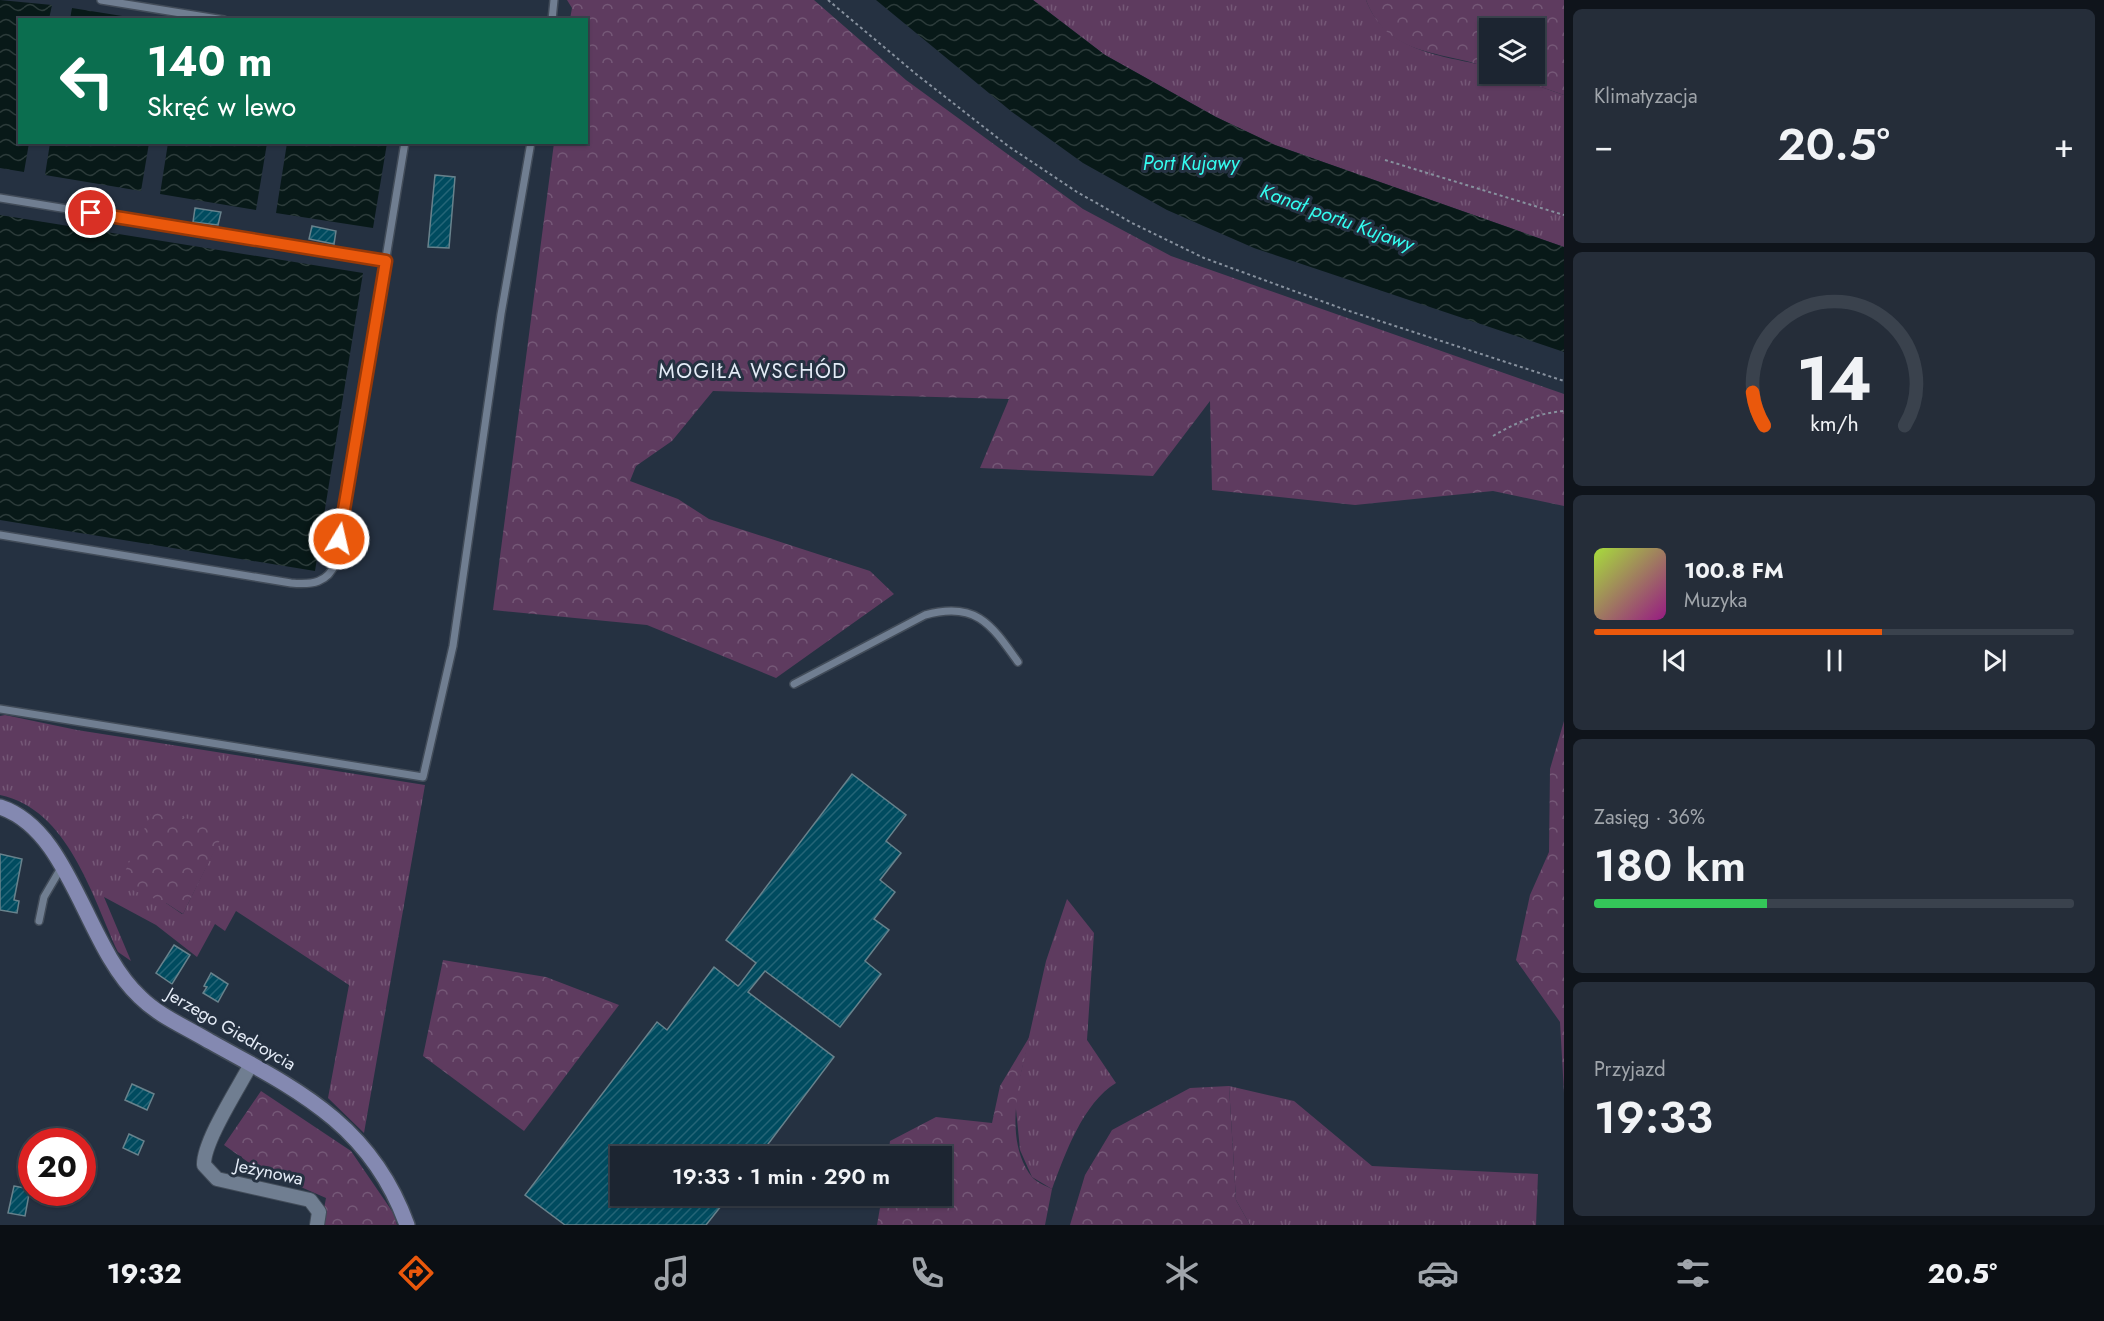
<!DOCTYPE html>
<html lang="pl">
<head>
<meta charset="utf-8">
<style>
  body { margin:0; font-family:Jost,sans-serif; background:#252d39; color:#f1f3f6; height:100vh; display:flex; flex-direction:column; font-size:22px; white-space:nowrap }
  * { box-sizing:border-box; margin:0 }
  p { font-size:20px; color:#a0a5ab }
  .icon { flex:none; width:33px; height:33px; fill:none; stroke:currentColor; stroke-width:2; stroke-linecap:round; stroke-linejoin:round }
  .map { position:relative; flex:1; overflow:hidden }
  .panel { display:flex; flex-direction:column; gap:9px; padding:9px; background:#0f141b; width:540px }
  .panel>* { flex:none }
  .guide { position:absolute; left:18px; top:18px; width:570px; height:126px; border-radius:0px; box-shadow:0 2px 4px #0004,0 0 0 2px #3a424d; background:#0b6e4f; color:#fff; overflow:hidden }
  .tools { position:absolute; left:1479px; top:18px; display:grid; gap:12px }
  .tools a { display:grid; place-items:center; width:66px; height:66px; border-radius:0px; background:#1c2531; box-shadow:0 2px 4px #0004,0 0 0 2px #3a424d; font-size:30px }
  .speed { position:absolute; left:18px; top:1128px; display:flex; gap:12px; font-size:30px; font-weight:700; text-align:center }
  .speed>* { display:grid; place-content:center; width:78px; height:78px; border-radius:50%; background:#1c2531; box-shadow:0 2px 4px #0004,0 0 0 2px #3a424d; line-height:1 }
  .speed .limit { border:9px solid #d22; background:#fff; color:#111 }
  .pin { position:absolute; display:grid; place-items:center; width:51px; height:51px; color:#fff; margin:-26px; border:3px solid #fff; border-radius:50%; box-shadow:0 2px 6px #0007 }
  .me { position:absolute; width:66px; margin:-33px; rotate:9deg; stroke-linejoin:round; filter:drop-shadow(0 0 4px #0008) }
  .turn { display:flex; align-items:center; gap:21px; height:126px; padding:0 30px; font-size:27px }
  .turn .icon { width:78px; height:78px; stroke-width:2.5 }
  .turn b { display:block; font-size:42px; line-height:51px }
  .big { font-size:45px; font-weight:600; line-height:1.1 }
  .panel .tile { flex:1; display:flex; flex-direction:column; justify-content:center; gap:9px; min-width:0; padding:0 21px; border-radius:9px; background:#252d39 }
  .panel .dial { align-items:center; gap:0 }
  .dial svg { height:156px; overflow:visible; fill:none; stroke:#3a424d; stroke-width:7; stroke-linecap:round; text-anchor:middle }
  .dial text { fill:#f1f3f6; stroke:none }
  .song { display:flex; align-items:center; gap:18px }
  .cover { width:72px; height:72px; border-radius:9px; background:linear-gradient(135deg,hsl(80 70% 55%),hsl(310 70% 35%)) }
  .played { height:6px; border-radius:3px; background:linear-gradient(90deg,#ea580c 60%,#3a424d 60%) }
  .keys { display:flex; justify-content:space-around; direction:ltr }
  .heat { display:flex; justify-content:space-between; align-items:center; font-size:33px; direction:ltr }
  .charge { height:9px; border-radius:4px; background:linear-gradient(90deg,#34c759 36%,#3a424d 0) }
  .trip { position:absolute; left:610px; top:1146px; width:342px; height:60px; border-radius:0px; background:#1c2531; box-shadow:0 2px 4px #0004,0 0 0 2px #3a424d; font-weight:600; line-height:60px; text-align:center }
  .tabs { display:flex; height:96px; justify-content:space-around; align-items:center; background:#0b0f14; color:#a0a5ab }
  .tabs .icon { width:42px; height:42px }
  .tabs .active { color:#ea580c }
  .tabs b { font-size:27px; color:#f1f3f6 }
  main { display:flex; flex:1; min-height:0 }
  .map>svg:first-child { display:block }
  .grass { fill:url(#grass-tufts); fill-rule:evenodd }
  .forest { fill:url(#forest-crowns) }
  .water { fill:url(#water-waves) }
  .building { fill:url(#building-hatch); stroke:#68828c; stroke-width:1.5 }
  .lines { fill:none; stroke-linecap:round; stroke-linejoin:round }
  .lane-casing { stroke:#424c59; stroke-width:10 }
  .street-casing { stroke:#424c59; stroke-width:16 }
  .secondary-casing { stroke:#424c59; stroke-width:18 }
  .path { stroke:#87919e; stroke-width:2; stroke-dasharray:3 3; stroke-linecap:butt }
  .lane { stroke:#707e91; stroke-width:7 }
  .street { stroke:#707e91; stroke-width:14 }
  .secondary { stroke:#8489b1; stroke-width:15 }
  .route-casing { stroke:#983908; stroke-width:15 }
  .route { stroke:#ea580c; stroke-width:10 }
  .labels { text-anchor:middle; dominant-baseline:central; stroke-width:6; stroke-linejoin:round; paint-order:stroke }
  .street-label { font-size:18px; fill:#e5ecf7; stroke:#253141 }
  .water-label { font-size:20px; font-style:italic; fill:#34fdf0; stroke:#253141 }
  .neighbourhood-label { font-size:20px; letter-spacing:1.5px; fill:#e5ecf7; stroke:#253141 }
</style>
</head>
<body>
<main>
<div class="map">
<svg width="1564" height="1225" viewBox="0 0 1564 1225">
  <defs>
    <pattern id="grass-tufts" width="24" height="20" patternUnits="userSpaceOnUse" patternTransform="scale(1.5)"><rect width="24" height="20" fill="#5e3b5f"/><path d="M3 7l-1-3M5 7V3M7 7l1-3M15 17l-1-3M17 17v-4M19 17l1-3" fill="none" stroke="#755877"/></pattern>
    <pattern id="forest-crowns" width="20" height="18" patternUnits="userSpaceOnUse" patternTransform="scale(1.5)"><rect width="20" height="18" fill="#5e3b5f"/><path d="M2 6a3 3 0 1 1 6 0M12 15a3 3 0 1 1 6 0" fill="none" stroke="#755877"/></pattern>
    <pattern id="water-waves" width="16" height="10" patternUnits="userSpaceOnUse" patternTransform="scale(1.5)"><rect width="16" height="10" fill="#081918"/><path d="M0 5q4-4 8 0t8 0" fill="none" stroke="#2c3b3a"/></pattern>
    <pattern id="building-hatch" width="6" height="6" patternUnits="userSpaceOnUse" patternTransform="scale(1.5)"><rect width="6" height="6" fill="#004b5f"/><path d="M-1 1l2-2M0 6l6-6M5 7l2-2" fill="none" stroke="#256577"/></pattern>
  </defs>
  <rect width="100%" height="100%" fill="#253141"/>
  <g class="grass">
    <path d="M1033,0H1366C1385,50 1437,55 1482,65L1489,68L1490,74H1504L1564,95V247L1275,145L1216,117L1105,55Z"/>
    <path d="M5,715L77,730L425,785L364,1133L328,1098L349,985L236,911L225,931L215,924L197,957L156,925L104,897L131,961L118,952C92,896 68,809 0,795V716ZM226,826L183,914H182L166,903Z"/>
    <path d="M1067,899L1094,933L1087,1040L1116,1083C1083,1103 1065,1154 1052,1189L1032,1177L1020,1150L1015,1099L1046,961Z"/>
    <polygon points="1229,1086 1294,1101 1372,1166 1538,1174 1536,1225 1250,1225 1236,1200"/>
  </g>
  <g class="forest">
    <polygon points="567,0 814,0 906,80 1083,209 1171,256 1564,394 1564,506 1493,491 1355,505 1212,490 1210,401 1153,476 980,468 1009,399 713,391 672,441 636,466 630,481 678,499 709,519 870,571 894,594 776,678 647,625 493,610 554,143 586,142 586,20 570,19 572,8"/>
    <path d="M1366,0H1564V95L1504,74H1534V28H1490L1489,68C1442,50 1388,58 1366,0Z"/>
    <polygon points="1564,721 1564,1093 1560,1022 1516,960 1530,895 1549,852 1550,769"/>
    <polygon points="152,812 227,826 183,914 166,903 119,885"/>
    <polygon points="443,960 546,977 619,1005 524,1131 423,1056"/>
    <path d="M1030,1036C1020,1077 1002,1139 1032,1177C1036,1182 1046,1186 1052,1189L1045,1225H877L882,1196H942V1156H888L890,1141L936,1117L992,1123L1000,1086Z"/>
    <polygon points="1229,1086 1236,1200 1250,1225 1070,1225 1085,1175 1112,1130 1190,1088"/>
    <polygon points="261,1091 351,1151 394,1214 397,1225 321,1225 326,1198 255,1167 224,1145"/>
  </g>
  <g class="water">
    <polygon points="0,0 52,5 49,19 20,20 20,142 29,143 24,172 0,168"/>
    <polygon points="876,0 1033,0 1105,55 1216,117 1275,145 1564,247 1564,352 1254,248 1167,210 1083,163 1012,112"/>
    <polygon points="72,8 141,19 70,19"/>
    <polygon points="50,143 149,143 141,191 45,175"/>
    <polygon points="168,143 267,143 256,210 160,194"/>
    <polygon points="287,143 387,143 373,228 276,213"/>
    <polygon points="0,215 363,273 315,571 0,520"/>
  </g>
  <g class="building">
    <polygon points="435,175 455,177 449,248 428,247"/>
    <polygon points="79,190 104,194 102,207 77,203"/>
    <polygon points="195,208 221,212 218,225 193,222"/>
    <polygon points="312,226 336,231 334,244 309,239"/>
    <polygon points="852,774 906,815 886,841 901,853 880,880 895,892 874,919 889,930 865,961 881,974 840,1027 765,971 748,992 834,1057 759,1156 621,1156 621,1196 729,1196 706,1225 565,1225 525,1195 657,1022 667,1030 714,967 738,986 740,984 756,963 726,940"/>
    <polygon points="0,854 22,859 14,900 19,901 17,913 0,910"/>
    <polygon points="174,945 190,955 172,984 156,973"/>
    <polygon points="211,973 228,984 218,1002 203,993 207,987 204,986"/>
    <polygon points="132,1084 154,1094 147,1110 125,1100"/>
    <polygon points="129,1134 144,1141 138,1155 123,1148"/>
    <polygon points="14,1186 30,1189 25,1216 8,1213"/>
  </g>
  <g class="lines">
    <g class="lane-casing">
      <g id="lane">
        <polyline points="101,0 224,20"/>
        <polyline points="552,20 554,0"/>
        <polyline points="0,198 385,261"/>
        <path d="M0,535L291,583C312,585 328,583 336,562L405,142"/>
        <path d="M794,684L925,615C976,601 991,624 1018,662"/>
        <polyline points="0,709 423,777 453,646 501,314 531,142"/>
        <polyline points="39,921 44,897 61,868"/>
      </g>
    </g>
    <g class="street-casing">
      <path id="street" d="M251,1064C239,1087 203,1142 204,1165L217,1179L310,1200L319,1212L317,1225"/>
    </g>
    <g class="secondary-casing">
      <path id="secondary" d="M0,807C71,830 85,946 140,997C159,1016 186,1027 209,1041C296,1089 371,1124 407,1225"/>
    </g>
    <g class="path">
      <polyline points="828,0 916,74 1008,146 1077,192 1132,223 1204,258 1346,310 1564,381"/>
      <polyline points="1385,160 1564,215"/>
      <path d="M1493,436C1515,423 1538,413 1564,411"/>
    </g>
    <use href="#lane" class="lane"/>
    <use href="#street" class="street"/>
    <use href="#secondary" class="secondary"/>
  </g>
  <g class="lines">
    <g class="route-casing">
      <polyline id="route" points="91,213 386,261 339,539"/>
    </g>
    <use href="#route" class="route"/>
  </g>
  <g class="labels">
    <g class="street-label">
      <text transform="translate(231 1029) rotate(30)">Jerzego Giedroycia</text>
      <text transform="translate(269 1172) rotate(12)">Jeżynowa</text>
    </g>
    <g class="water-label">
      <text x="1191" y="163">Port Kujawy</text>
      <text transform="translate(1337 218) rotate(20)">Kanał portu Kujawy</text>
    </g>
    <g class="neighbourhood-label">
      <text x="753" y="371">MOGIŁA WSCHÓD</text>
    </g>
  </g>
</svg>
<div class="tools">
<a><svg class="icon" aria-label="layers" viewBox="0 0 24 24"><path d="M12 4l9 5-9 5-9-5zM3 14l9 5 9-5"/></svg></a>
</div>
<div class="speed"><div class="limit">20</div></div>
<div class="pin" style="left:91px;top:213px;background:#d93025"><svg class="icon" aria-label="arrive" viewBox="0 0 24 24"><path d="M6 21V4h12l-3 4 3 4H6"/></svg></div>
<svg class="me" style="left:339px;top:539px" viewBox="-20 -20 40 40"><circle r="17" fill="#ea580c" stroke="#fff" stroke-width="3"/><path d="M0-11L8 9 0 5-8 9z" fill="#fff"/></svg>
<div class="trip">19:33 · 1 min · 290 m</div>
<div class="guide">
<div class="turn"><svg class="icon" aria-label="left" viewBox="0 0 24 24"><path d="M17 20v-9H6M10 6l-5 5 5 5"/></svg><div><b>140 m</b>Skręć w lewo</div></div>
</div>
</div>
<section class="panel">
<div class="tile"><p>Klimatyzacja</p>
<div class="heat"><a>−</a><b class="big">20.5°</b><a>+</a></div>
</div>
<div class="tile dial"><svg viewBox="0 0 100 80">
<path d="M14 69A42 42 0 1 1 86 69"/>
<path d="M14 69A42 42 0 0 1 8 52" stroke="#ea580c"/>
<text x="50" y="56" font-size="32" font-weight="700">14</text>
<text x="50" y="72" font-size="11">km/h</text>
</svg></div>
<div class="tile">
<div class="song"><i class="cover"></i><div><b>100.8 FM</b><p>Muzyka</p></div></div>
<div class="played"></div>
<div class="keys"><svg class="icon" aria-label="previous" viewBox="0 0 24 24"><path d="M18 5L8 12l10 7zM5 5v14"/></svg><svg class="icon" aria-label="pause" viewBox="0 0 24 24"><path d="M8 5v14M16 5v14"/></svg><svg class="icon" aria-label="next" viewBox="0 0 24 24"><path d="M6 5l10 7-10 7zM19 5v14"/></svg></div>
</div>
<div class="tile"><p>Zasięg · 36%</p><b class="big">180 km</b><div class="charge"></div></div>
<div class="tile"><p>Przyjazd</p><b class="big">19:33</b></div>
</section>
</main>
<nav class="tabs">
<b>19:32</b>
<svg class="icon active" aria-label="directions" viewBox="0 0 24 24"><path d="M12 3l9 9-9 9-9-9zM9 14v-3h6M13 9l2 2-2 2"/></svg>
<svg class="icon" aria-label="music" viewBox="0 0 24 24"><path d="M9 18V5l10-2v13"/><circle cx="6" cy="18" r="3"/><circle cx="16" cy="16" r="3"/></svg>
<svg class="icon" aria-label="phone" viewBox="0 0 24 24"><path d="M5 4h4l2 5-3 2q2 4 5 5l2-3 5 2v4C11 20 4 13 5 4z"/></svg>
<svg class="icon" aria-label="climate" viewBox="0 0 24 24"><path d="M12 3v18M4 7l16 10M4 17L20 7"/></svg>
<svg class="icon" aria-label="car" viewBox="0 0 24 24"><path d="M5 17H2v-5l4-1 3-4h7l3 4 3 1v5h-3M9 17h6M6 11h13"/><circle cx="7" cy="17" r="2"/><circle cx="17" cy="17" r="2"/></svg>
<svg class="icon" aria-label="filters" viewBox="0 0 24 24"><path d="M4 7h16M4 17h16"/><circle cx="9" cy="7" r="2"/><circle cx="15" cy="17" r="2"/></svg>
<b>20.5°</b>
</nav>
</body>
</html>
